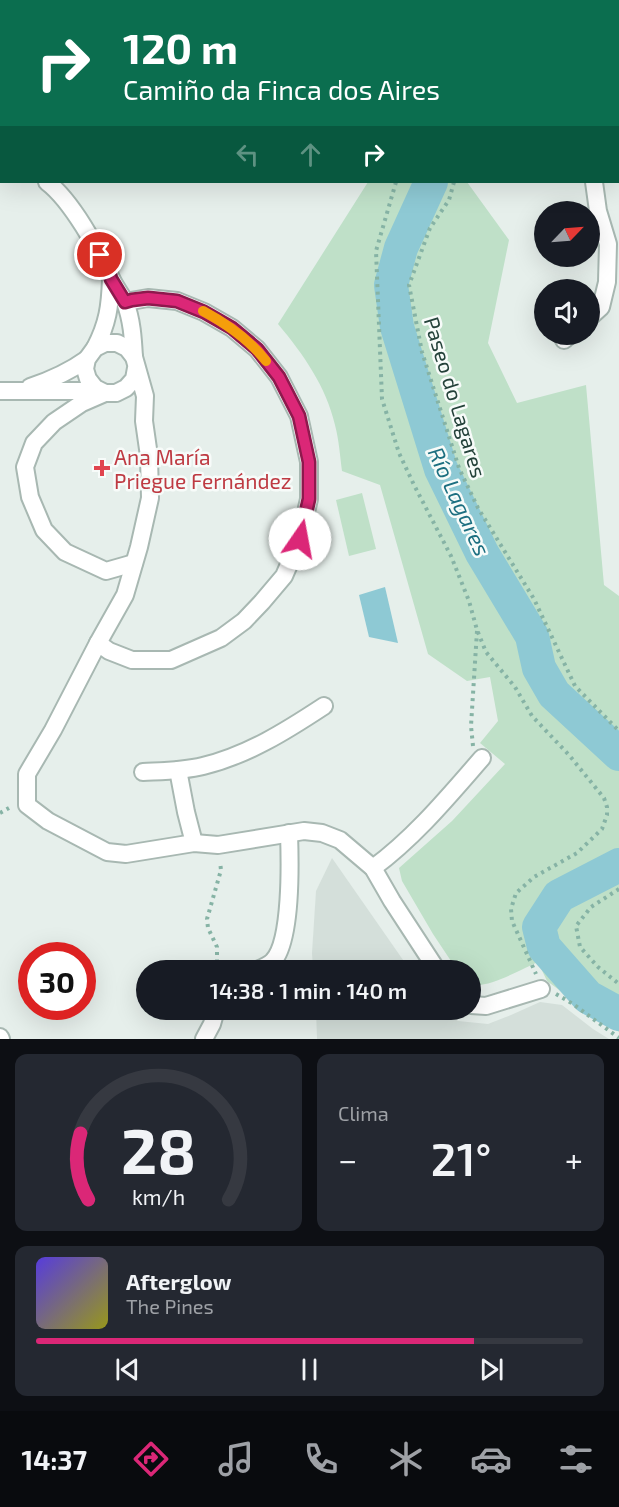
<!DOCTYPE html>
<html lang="es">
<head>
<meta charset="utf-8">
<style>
  body { margin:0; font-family:"Exo 2",sans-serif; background:#242831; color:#f1f3f6; height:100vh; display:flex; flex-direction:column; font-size:22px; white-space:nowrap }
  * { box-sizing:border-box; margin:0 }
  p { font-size:20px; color:#9ea1a6 }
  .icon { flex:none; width:33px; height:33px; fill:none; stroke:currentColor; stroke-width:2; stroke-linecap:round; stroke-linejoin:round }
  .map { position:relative; height:1039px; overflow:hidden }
  .sheet { display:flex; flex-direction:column; gap:15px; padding:15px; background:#0d0f14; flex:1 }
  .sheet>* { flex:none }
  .hud { position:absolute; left:0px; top:0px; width:620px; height:183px; box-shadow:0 6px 24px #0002; background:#0b6e4f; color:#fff; overflow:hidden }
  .needle { width:39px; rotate:65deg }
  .controls { position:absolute; left:534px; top:201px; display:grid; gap:12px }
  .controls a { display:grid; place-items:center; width:66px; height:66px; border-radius:50%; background:#171b24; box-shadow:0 6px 24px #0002; font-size:30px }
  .speed { position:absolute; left:18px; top:942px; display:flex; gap:12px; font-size:30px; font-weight:700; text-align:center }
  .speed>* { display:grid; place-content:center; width:78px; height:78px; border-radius:50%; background:#171b24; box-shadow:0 6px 24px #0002; line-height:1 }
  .speed .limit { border:9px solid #d22; background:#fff; color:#111 }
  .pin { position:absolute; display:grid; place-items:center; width:51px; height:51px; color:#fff; margin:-26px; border:3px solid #fff; border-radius:50%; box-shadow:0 2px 6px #0007 }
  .me { position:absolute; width:66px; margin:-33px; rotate:12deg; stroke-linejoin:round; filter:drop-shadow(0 0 4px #0008) }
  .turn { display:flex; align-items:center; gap:21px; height:126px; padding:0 24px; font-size:27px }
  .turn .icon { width:78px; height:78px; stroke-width:2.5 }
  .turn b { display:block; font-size:42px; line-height:51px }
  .lanes { display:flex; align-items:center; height:57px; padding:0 24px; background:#0003; justify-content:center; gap:30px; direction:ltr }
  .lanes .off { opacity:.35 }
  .big { font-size:45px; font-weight:600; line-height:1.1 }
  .sheet .card { flex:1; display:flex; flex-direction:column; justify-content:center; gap:9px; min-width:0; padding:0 21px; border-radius:12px; background:#242831 }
  .sheet .dial { align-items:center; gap:0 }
  .dial svg { height:156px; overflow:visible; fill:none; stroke:#363941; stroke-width:7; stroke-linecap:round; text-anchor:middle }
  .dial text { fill:#f1f3f6; stroke:none }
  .song { display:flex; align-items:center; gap:18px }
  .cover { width:72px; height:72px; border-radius:9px; background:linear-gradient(135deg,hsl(250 70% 55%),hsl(60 70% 35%)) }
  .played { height:6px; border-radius:3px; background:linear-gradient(90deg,#db2777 80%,#363941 80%) }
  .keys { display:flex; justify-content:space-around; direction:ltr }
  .heat { display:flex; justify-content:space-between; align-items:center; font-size:33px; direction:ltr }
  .sheet .tiles { flex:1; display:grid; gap:15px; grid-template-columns:1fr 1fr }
  .card:last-child { grid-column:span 2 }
  .trip { position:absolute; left:136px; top:960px; width:345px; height:60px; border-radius:30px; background:#171b24; box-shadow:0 6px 24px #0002; font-weight:600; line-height:60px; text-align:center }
  .tabs { display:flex; height:96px; justify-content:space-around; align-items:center; background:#090b0e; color:#9ea1a6 }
  .tabs .icon { width:42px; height:42px }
  .tabs .active { color:#db2777 }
  .tabs b { font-size:27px; color:#f1f3f6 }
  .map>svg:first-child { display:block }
  .built { fill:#d4dfda }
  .green { fill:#bfe0c8 }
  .water { fill:#8ec9d4 }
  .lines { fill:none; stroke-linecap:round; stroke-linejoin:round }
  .river { stroke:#8ec9d4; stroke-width:34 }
  .minor-casing { stroke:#a8b8b2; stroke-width:20 }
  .path { stroke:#86b3a5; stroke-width:4; stroke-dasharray:3 4.5; stroke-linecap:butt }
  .minor { stroke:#fff; stroke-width:16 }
  .route-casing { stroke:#8e194d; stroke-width:15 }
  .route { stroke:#db2777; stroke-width:10 }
  .slow { stroke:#f59e0b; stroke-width:10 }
  .health-dot { fill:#e0444e; stroke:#f7fbf9; stroke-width:2 }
  .labels { text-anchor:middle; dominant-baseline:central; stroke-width:5; stroke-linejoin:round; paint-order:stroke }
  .street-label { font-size:21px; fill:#24423a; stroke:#f7fbf9 }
  .health-label { font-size:21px; fill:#be3a42; stroke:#f7fbf9; text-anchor:start }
  .water-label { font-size:22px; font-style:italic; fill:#1c6f80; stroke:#f7fbf9 }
</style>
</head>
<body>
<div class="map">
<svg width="619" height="1039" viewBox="0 0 619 1039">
  <rect width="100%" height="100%" fill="#e6efeb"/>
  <g class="built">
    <polygon points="332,858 378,924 410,970 313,970 312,953 316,891"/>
    <polygon points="540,1002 562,1005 593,1029 609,1039 317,1039 316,1010 439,1010 458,1021 488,1024 511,1015"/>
  </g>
  <g class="green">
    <polygon points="0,0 518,0 518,2 2,2 1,27 0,27"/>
    <path d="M368,182H467L509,240L488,343L517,403L586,385L604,585L619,596V1032L600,1020L547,981L538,962C524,968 485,990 471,984V970H457L433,934L402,881L399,868L452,821L505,764L480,743L498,721L490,677L467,681L428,654L380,485L342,471C340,456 339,440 335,425C326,386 303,354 278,324Z"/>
    <polygon points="362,493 376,549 349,556 336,500"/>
  </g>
  <polygon class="water" points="385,587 398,643 369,637 359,595"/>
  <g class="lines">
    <g class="river">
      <polyline points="493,2 493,0"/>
      <polyline points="431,182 401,248 391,285 397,327 441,469 482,553 532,636 539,668 554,694 619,754"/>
      <polyline points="619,865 559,896 539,927 544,947 588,997 619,1014"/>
    </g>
    <g class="minor-casing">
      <g id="minor">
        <polyline points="594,0 594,2"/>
        <polyline points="618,93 619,93"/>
        <polyline points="0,124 2,122"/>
        <polyline points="0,151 2,152"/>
        <path d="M47,182C71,200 99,250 111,278C115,287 121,294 125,302C132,320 133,339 134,357"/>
        <polyline points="590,317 601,307 607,282 608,244 598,211 594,182"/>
        <polyline points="564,340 570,334"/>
        <path d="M95,348C108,323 110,306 111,279"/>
        <polyline points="136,368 134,379 126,388 116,393 105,393 95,388 88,379 85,369 87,359 95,348 105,343 117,343 127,348 134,357 145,396 144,421 149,456 150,498 139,547 125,595 98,643 53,730 27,774 27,805 48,821 107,852 126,854 194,843 218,845 304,831 322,833 340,840 373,868 392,901 437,970"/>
        <path d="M30,387C51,380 69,372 87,359"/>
        <polyline points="0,391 81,391 95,388"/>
        <polyline points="105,393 82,403 54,422 34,443 25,467 30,497 44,530 65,552 106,571 134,563"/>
        <polyline points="98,643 109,651 132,660 171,660 221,638 244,621 262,602 284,576 300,539 309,499 309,462 299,416 279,377 257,349 232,328 204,312 177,301 148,298 125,302"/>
        <polyline points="178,770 186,812 194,843"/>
        <path d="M143,772C163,771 183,771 203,766C248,755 286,731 324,706"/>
        <path d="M373,868C415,837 448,797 482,758"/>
        <path d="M257,970C262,968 269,965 273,961C292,941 290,861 289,833"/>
        <polyline points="471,1005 486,1006 541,989"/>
        <polyline points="0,1037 1,1039"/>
        <polyline points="204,1039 212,1024 216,1010"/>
      </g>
    </g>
    <g class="path">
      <polyline points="337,0 340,2"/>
      <polyline points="426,2 426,0"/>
      <polyline points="514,2 514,0"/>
      <polyline points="396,182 376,251 382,399 399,453 414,485 451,556 469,601 477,630 486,652 515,687 532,716 569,755 604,798 607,807 607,815 602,829 577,853 534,877 516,893 511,909 512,921 536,974"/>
      <polyline points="454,182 449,200 430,228 409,285 422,352 459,468 478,508 534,599 575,686 619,731"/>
      <polyline points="473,746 471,726 477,631"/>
      <polyline points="0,813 9,808"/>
      <polyline points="619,889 591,907 576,926 580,947 598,967 619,984"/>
      <polyline points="217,970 217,947 208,928 207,919 221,870 220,862"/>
      <polyline points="556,994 573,1004 619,1038"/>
    </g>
    <use href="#minor" class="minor"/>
  </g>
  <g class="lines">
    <g class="route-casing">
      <polyline id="route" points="100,255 108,268 111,279 125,302 132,300 148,298 177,301 204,312 232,328 257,349 279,377 299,416 309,462 309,499 300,539"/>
    </g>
    <use href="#route" class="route"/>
    <path class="slow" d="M203,311C227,324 249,339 266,361"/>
  </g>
  <path class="health-dot" d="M99 459h6v6h6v6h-6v6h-6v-6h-6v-6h6z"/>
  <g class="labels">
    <g class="street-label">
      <text transform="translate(456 397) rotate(73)">Paseo do Lagares</text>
    </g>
    <g class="health-label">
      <text x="114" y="456">Ana María<tspan x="114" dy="24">Priegue Fernández</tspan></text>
    </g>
    <g class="water-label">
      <text transform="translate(460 501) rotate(65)">Río Lagares</text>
    </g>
  </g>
</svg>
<div class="controls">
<a><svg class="needle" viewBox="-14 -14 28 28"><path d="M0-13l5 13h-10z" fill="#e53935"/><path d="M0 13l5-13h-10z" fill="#9ea1a6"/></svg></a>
<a><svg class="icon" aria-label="sound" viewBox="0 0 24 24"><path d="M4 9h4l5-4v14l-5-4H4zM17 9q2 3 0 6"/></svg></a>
</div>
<div class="speed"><div class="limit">30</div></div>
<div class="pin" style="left:100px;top:255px;background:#d93025"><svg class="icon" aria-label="arrive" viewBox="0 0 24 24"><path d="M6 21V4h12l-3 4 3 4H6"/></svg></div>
<svg class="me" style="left:300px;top:539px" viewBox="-20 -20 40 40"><circle r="19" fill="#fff"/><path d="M0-13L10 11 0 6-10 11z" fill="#db2777"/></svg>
<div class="trip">14:38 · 1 min · 140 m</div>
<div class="hud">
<div class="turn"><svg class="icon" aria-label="right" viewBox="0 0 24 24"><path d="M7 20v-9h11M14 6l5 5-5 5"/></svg><div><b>120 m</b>Camiño da Finca dos Aires</div></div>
<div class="lanes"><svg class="icon off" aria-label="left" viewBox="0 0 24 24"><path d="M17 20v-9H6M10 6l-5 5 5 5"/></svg><svg class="icon off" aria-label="ahead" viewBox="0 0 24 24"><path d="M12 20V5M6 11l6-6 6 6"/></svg><svg class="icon" aria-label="right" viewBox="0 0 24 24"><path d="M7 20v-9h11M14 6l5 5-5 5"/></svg></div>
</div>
</div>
<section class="sheet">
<div class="tiles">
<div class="card dial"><svg viewBox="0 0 100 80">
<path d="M14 69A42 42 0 1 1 86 69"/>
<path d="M14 69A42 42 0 0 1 10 35" stroke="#db2777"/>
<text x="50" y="56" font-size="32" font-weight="700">28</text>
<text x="50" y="72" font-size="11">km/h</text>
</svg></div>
<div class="card"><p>Clima</p>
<div class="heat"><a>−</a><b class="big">21°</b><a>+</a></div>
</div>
<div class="card">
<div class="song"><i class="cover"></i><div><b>Afterglow</b><p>The Pines</p></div></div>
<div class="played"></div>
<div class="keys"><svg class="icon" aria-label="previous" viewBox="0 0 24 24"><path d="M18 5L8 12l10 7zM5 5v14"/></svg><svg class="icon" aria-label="pause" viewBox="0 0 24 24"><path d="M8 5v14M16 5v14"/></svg><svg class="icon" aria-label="next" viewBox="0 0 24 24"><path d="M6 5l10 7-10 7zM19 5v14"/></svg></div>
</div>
</div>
</section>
<nav class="tabs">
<b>14:37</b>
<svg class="icon active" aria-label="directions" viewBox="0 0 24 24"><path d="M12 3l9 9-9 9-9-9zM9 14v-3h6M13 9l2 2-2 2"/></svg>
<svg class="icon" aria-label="music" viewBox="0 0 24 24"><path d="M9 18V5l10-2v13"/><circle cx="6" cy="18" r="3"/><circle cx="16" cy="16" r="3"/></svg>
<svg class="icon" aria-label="phone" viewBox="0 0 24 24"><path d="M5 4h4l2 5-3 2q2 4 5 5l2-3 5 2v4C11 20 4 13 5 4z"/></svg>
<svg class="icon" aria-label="climate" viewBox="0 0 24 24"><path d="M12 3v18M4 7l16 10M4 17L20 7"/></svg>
<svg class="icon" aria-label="car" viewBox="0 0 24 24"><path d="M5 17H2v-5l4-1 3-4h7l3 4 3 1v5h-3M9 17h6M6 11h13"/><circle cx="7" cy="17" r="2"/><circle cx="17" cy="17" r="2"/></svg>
<svg class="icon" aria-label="filters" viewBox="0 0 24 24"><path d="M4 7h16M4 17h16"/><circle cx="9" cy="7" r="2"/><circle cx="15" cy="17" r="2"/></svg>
</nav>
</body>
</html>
